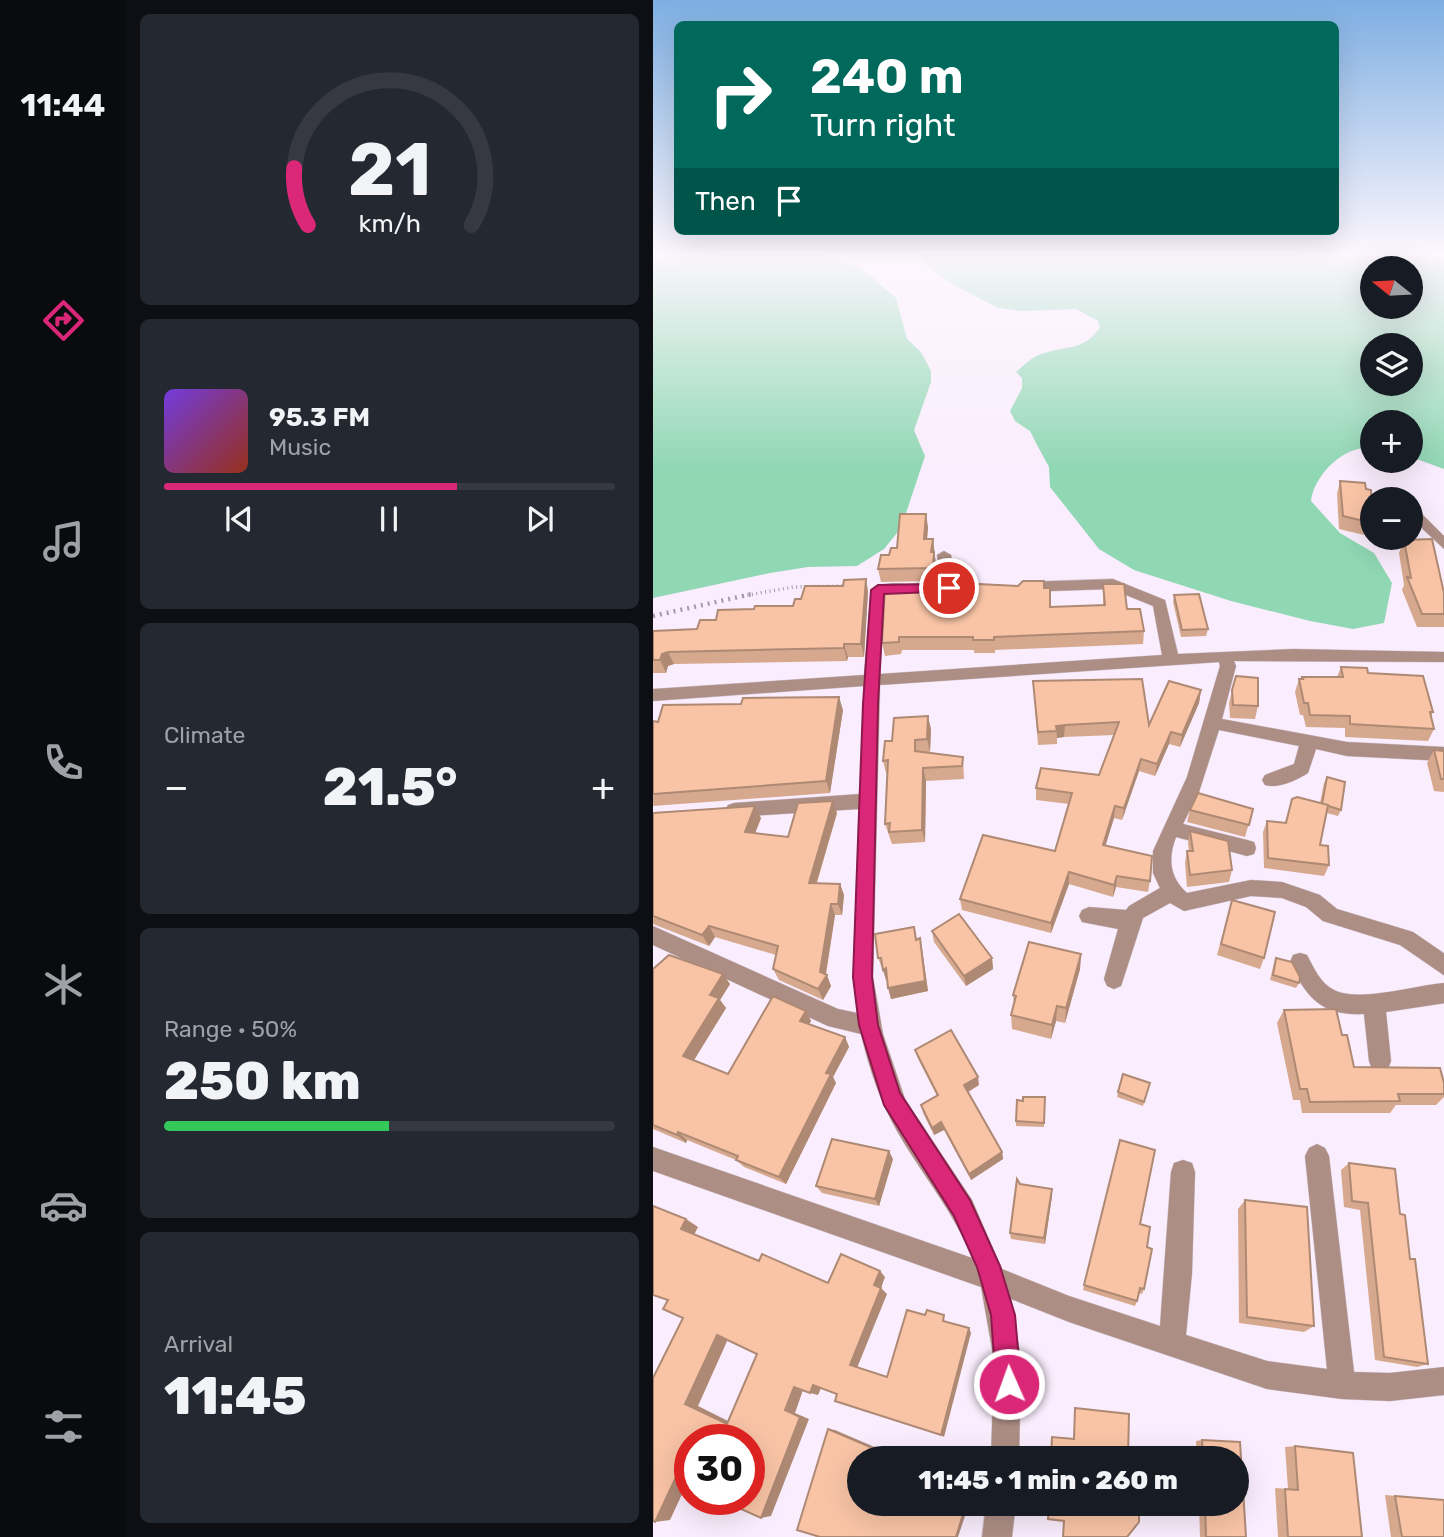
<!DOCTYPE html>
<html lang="en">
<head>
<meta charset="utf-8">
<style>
  body { margin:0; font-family:Rubik,sans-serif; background:#242831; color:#f1f3f6; height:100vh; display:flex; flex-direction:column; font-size:26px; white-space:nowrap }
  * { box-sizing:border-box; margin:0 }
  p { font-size:23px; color:#9ea1a6 }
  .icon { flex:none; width:38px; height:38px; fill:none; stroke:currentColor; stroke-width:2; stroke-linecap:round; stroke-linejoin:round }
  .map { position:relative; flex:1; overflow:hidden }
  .sheet { display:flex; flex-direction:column; gap:14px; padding:14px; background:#0d0f14; width:527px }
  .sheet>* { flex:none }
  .banner { position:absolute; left:21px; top:21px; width:665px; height:214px; border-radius:10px; box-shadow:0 7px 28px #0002; background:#00695c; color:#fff; overflow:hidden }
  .needle { width:46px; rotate:288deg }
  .fabs { position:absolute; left:707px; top:256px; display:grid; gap:14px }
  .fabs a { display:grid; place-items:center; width:63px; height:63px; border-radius:50%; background:#171b24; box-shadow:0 7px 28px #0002; font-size:35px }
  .speed { position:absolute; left:21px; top:1424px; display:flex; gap:14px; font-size:35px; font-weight:700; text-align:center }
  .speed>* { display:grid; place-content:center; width:91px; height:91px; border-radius:50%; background:#171b24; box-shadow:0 7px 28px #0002; line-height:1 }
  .speed .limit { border:10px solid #d22; background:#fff; color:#111 }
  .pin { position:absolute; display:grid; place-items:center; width:60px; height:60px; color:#fff; margin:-30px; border:4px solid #fff; border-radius:50%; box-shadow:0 2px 7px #0007 }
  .me { position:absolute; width:77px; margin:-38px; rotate:358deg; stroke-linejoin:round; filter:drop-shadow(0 0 5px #0008) }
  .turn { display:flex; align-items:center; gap:24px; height:147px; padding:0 21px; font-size:32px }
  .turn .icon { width:91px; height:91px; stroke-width:2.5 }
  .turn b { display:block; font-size:49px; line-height:60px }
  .then { display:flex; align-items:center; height:66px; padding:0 21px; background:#0003; gap:14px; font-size:26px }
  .big { font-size:52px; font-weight:800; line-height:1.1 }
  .sheet .card { flex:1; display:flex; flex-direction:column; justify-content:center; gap:10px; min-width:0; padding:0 24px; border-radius:10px; background:#242831 }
  .sheet .dial { align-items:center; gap:0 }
  .dial svg { height:182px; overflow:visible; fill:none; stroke:#363941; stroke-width:7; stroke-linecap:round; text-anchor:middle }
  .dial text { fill:#f1f3f6; stroke:none }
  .song { display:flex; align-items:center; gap:21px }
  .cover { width:84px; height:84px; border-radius:10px; background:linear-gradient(135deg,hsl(260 70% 55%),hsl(10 70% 35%)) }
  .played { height:7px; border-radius:4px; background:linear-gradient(90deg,#db2777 65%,#363941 65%) }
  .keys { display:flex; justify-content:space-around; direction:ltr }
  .heat { display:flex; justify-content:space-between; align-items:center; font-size:38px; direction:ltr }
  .charge { height:10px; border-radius:5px; background:linear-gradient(90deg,#34c759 50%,#363941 0) }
  .trip { position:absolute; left:194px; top:1446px; width:402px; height:70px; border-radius:35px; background:#171b24; box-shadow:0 7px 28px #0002; font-weight:800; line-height:70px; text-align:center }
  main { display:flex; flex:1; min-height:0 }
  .tabs { display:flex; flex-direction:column; width:126px; justify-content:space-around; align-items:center; background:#090b0e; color:#9ea1a6 }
  .tabs .icon { width:49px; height:49px }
  .tabs .on { color:#db2777 }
  .tabs b { font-size:32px; color:#f1f3f6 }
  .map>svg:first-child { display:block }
  .green { fill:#90d7b4; fill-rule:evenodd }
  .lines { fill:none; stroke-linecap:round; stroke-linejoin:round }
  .minor-casing { stroke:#d5c9d7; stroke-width:1 }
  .path-far1 { stroke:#a59ba8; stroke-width:3.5; stroke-dasharray:1 3.5; stroke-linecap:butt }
  .path { stroke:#a59ba8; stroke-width:4.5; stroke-dasharray:2 5; stroke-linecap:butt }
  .minor { fill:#ad8e84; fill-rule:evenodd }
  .wall { fill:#d6a98f }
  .shaded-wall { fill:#ae8974 }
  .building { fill:#f9c4a6; stroke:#ae8974; stroke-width:2; fill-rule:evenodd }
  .route { fill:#db2777; stroke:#8e194d; stroke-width:2 }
</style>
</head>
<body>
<main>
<nav class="tabs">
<b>11:44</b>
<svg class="icon on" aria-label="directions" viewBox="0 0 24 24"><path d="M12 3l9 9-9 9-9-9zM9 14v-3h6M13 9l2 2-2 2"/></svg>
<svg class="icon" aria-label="music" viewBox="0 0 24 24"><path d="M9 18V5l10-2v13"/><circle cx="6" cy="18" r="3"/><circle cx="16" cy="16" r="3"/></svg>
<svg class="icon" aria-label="phone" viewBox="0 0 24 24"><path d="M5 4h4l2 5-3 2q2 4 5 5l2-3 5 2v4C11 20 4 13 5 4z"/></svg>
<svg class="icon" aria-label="climate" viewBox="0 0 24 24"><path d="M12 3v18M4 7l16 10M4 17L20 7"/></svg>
<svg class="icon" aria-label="car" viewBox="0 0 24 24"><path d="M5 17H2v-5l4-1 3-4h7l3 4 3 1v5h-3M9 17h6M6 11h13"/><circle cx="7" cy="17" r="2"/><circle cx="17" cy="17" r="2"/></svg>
<svg class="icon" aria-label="filters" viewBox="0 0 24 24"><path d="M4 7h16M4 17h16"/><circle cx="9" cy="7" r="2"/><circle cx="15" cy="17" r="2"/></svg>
</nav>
<section class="sheet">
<div class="card dial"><svg viewBox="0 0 100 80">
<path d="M14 69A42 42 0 1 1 86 69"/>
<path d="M14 69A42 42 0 0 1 8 44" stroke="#db2777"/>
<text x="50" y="56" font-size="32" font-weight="700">21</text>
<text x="50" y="72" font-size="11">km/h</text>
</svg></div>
<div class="card">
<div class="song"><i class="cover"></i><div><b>95.3 FM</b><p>Music</p></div></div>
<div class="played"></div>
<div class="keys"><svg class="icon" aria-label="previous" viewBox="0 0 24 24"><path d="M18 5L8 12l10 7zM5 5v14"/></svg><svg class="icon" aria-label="pause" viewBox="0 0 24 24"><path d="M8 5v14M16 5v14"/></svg><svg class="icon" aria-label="next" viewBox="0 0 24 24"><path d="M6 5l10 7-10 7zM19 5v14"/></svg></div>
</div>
<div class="card"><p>Climate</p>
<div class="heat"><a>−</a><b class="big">21.5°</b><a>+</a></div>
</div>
<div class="card"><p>Range · 50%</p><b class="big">250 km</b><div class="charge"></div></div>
<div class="card"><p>Arrival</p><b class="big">11:45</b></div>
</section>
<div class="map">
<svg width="792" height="1537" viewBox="0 0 792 1537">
  <rect width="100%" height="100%" fill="#faedfd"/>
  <g class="green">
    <polygon points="0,254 168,254 208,268 243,298 254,339 268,352 278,371 278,382 261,430 272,456 248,528 231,549 204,566 155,567 117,573 0,598"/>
    <path d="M266,254H791V469L758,457V422H719V448C691,445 661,475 658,501L687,533L721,553L739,583L731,623L700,629L657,621L578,601L481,570L446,549L397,487L396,467L383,443L377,431L362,421L357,411L369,388V378L363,372C370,366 378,358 386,355C410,345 432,352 447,327L445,321L423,309L369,311L345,308L299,284L269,262ZM719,268H758V306H719ZM719,345H758V383H719Z"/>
  </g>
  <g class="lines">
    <g class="minor-casing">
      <g id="minor">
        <polygon points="758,507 763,508 792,537 792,550 758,518"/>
        <polygon points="291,551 298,555 303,588 296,593 289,588 284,555"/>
        <path d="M460,579L512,600L525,654L640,649L792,652V662L581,661L583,666L569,719L694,742L792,747V761L694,756L663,749L655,773C644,780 625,789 612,785L609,780L612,775L641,764L646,746L566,730L546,792L530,824L594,840L601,842L603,848L601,854L594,856L523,837C515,858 516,877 534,893L598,880L629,882L667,895L684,909L760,932L792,954V976L747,945L670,921L653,907L629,898L598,896L531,911L517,903L490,918L468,986L461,989L454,986L451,979L465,929L429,922L426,916L429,910L436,907L473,910L476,906L507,888L500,873V851L534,777L567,666L566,662L227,685L220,977L230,1034L252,1099L319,1200L349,1269L416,1296L507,1326L518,1172L521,1163L530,1160L539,1163L542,1172L539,1273L533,1335L614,1361L674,1369L652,1156L656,1148L664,1144L672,1148L676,1156L701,1372L737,1373L792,1367V1395L737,1401L689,1399L614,1389L416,1322L358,1299L368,1360L366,1458H338L341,1360L328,1287L0,1171V1147L319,1258C301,1211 269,1175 244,1131C227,1101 216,1068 208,1034L175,1026L0,945V926L185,1009L204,1013L200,977L206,809L81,817L75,815L72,810L75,805L81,803L207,794L211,686L0,701V689L211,675L218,590C226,582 254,581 262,589L255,594H232L227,674L509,655L500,606L458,589L370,592L363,587L370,582Z"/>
        <path d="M647,953L654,955C661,968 667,983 681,990C706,1003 763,985 792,983V1003L733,1012L738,1061L735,1069L727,1072L719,1069L716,1061L711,1014C669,1016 653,998 637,962L640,955Z"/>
        <polygon points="333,1503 363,1503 359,1537 329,1537"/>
      </g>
    </g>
    <polyline class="path-far1" points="90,596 140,587 190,586"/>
    <polyline class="path" points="0,616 99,594"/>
    <use href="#minor" class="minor"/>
  </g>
  <g class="wall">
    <polygon points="687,481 713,489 719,510 711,535 686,529 684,494"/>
    <polygon points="275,527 274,539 280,539 283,565 281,581 228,582 225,569 236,555 244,548"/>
    <polygon points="751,540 791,593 791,627 764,627 749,590 751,585 746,553"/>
    <polygon points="213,579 215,592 211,657 195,657 194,661 21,664 15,666 13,673 0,673 0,631 44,629 63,620 101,609 140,606 148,599"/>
    <polygon points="450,584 474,609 491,631 490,644 342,650 342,653 321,653 321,650 249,650 248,654 232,656 229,643 391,588 397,607 450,605"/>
    <polygon points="521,595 555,629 553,636 528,637 520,602"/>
    <polygon points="688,667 715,673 780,712 778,716 781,729 775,741 692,737 692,728 653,727 650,715 647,715 642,692 646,679 648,679 649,677 684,677"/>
    <polygon points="583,676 605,706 602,719 577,718 576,703"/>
    <polygon points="380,681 496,725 548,690 546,703 527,747 516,744 502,776 486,771 469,820 461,818 452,846 497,881 495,892 463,887 460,897 416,884 398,933 309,910 307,899 402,851 416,804 383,800 383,788 446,775 461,735 411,737 404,738 404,744 385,745"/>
    <polygon points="190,710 177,793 0,806 0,721 5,722"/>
    <polygon points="278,729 277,752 271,752 310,757 311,779 273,781 272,842 239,844 232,824 235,773 233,773 230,761 239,741"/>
    <polygon points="781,750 791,751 791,792 781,791 774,763"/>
    <polygon points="674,777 688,810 685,816 674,813 667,845 676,865 671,876 611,868 610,832 614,821 632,823 639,799 667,803 671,783"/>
    <polygon points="600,809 592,837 534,822 537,810"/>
    <polygon points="0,813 108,818 102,833 135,837 184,813 164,883 187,884 191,895 189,915 182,915 173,975 178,986 170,1000 126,980 120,969 123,955 62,937 56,946 0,924"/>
    <polygon points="537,831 579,870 576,882 534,887 532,863 534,851 536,851 535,843"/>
    <polygon points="579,900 611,958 607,969 564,955"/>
    <polygon points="279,931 339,958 340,969 313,986 281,942"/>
    <polygon points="264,939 269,949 275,991 238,999 234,980 225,958"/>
    <polygon points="428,954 427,969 412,1023 403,1021 398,1039 359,1029 358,1015 361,1005 360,995"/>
    <polygon points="623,958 646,983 643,988 617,980 621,963"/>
    <polygon points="0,969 77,984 67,1000 73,1008 41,1060 75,1074 153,1011 158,1021 156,1024 192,1037 196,1047 180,1077 183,1083 133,1184 91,1167 83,1160 34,1140 33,1143 0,1129"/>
    <polygon points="631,1010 689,1035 701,1067 791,1083 791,1097 783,1105 743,1105 737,1113 649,1113 647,1100 640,1100 624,1023"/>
    <polygon points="262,1050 326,1085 315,1092 349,1152 350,1159 318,1180 291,1130 281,1135 270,1113 268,1105 284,1096 265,1059"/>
    <polygon points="497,1083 490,1106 464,1097 465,1092"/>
    <polygon points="392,1097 391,1127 363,1126 363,1121 370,1101"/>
    <polygon points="467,1140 487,1224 494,1247 491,1289 489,1294 486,1293 484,1301 482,1306 430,1290"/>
    <polygon points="240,1159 226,1206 169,1193 163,1186"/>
    <polygon points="696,1163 747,1214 757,1259 775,1364 764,1367 722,1360 707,1210 691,1207 688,1170"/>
    <polygon points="367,1184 399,1196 392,1244 358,1239 357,1233"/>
    <polygon points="592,1200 661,1326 651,1332 586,1323 585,1209"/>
    <polygon points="549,1440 587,1442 593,1537 547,1537 546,1503 584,1503 584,1458 544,1458 543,1441"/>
    <polygon points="642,1446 709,1537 625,1537 622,1488 635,1489 632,1447"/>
    <polygon points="732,1495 791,1500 791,1537 738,1537"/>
  </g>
  <g class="shaded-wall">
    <polygon points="273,514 275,527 273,552 271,539"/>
    <polygon points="280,539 283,565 281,581 278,552"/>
    <polygon points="213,579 215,592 211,657 208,644"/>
    <polygon points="191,644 195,657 194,661 191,648"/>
    <polygon points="15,652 21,664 15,666 13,673 7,660 9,654"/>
    <polygon points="548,690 546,703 527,747 529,735"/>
    <polygon points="186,697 190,710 177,793 173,781"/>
    <polygon points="275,716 278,729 277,752 274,739"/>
    <polygon points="412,725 411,737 404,738 403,726"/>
    <polygon points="518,732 516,744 502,776 504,764"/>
    <polygon points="488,759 486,771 469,820 471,808"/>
    <polygon points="270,768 273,781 272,842 269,830"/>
    <polygon points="180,801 184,813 160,894 156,883"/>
    <polygon points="102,806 108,818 98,844 92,832"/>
    <polygon points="462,806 461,818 449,857 450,845"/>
    <polygon points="416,872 416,884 398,933 398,923"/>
    <polygon points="464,876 463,887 460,897 461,885"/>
    <polygon points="187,884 191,895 189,915 185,904"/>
    <polygon points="178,904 182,915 172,978 174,975 178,986 170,1000 165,989 167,972"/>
    <polygon points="56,926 62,937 56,946 49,935"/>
    <polygon points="267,938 269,949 275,991 238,999 235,988"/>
    <polygon points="428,954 427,969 412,1023 413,1008"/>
    <polygon points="339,958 340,969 313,986 311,976"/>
    <polygon points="233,968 236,979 233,980 230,970"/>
    <polygon points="70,974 77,984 67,1000 73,1008 38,1065 30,1056 57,995"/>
    <polygon points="404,1006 403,1021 398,1039 399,1025"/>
    <polygon points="153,1011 158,1021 152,1031 147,1021"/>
    <polygon points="192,1037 196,1047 180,1077 183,1083 133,1184 126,1177 173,1073"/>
    <polygon points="325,1077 326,1085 313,1093 311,1085"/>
    <polygon points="288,1122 291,1130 281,1135 279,1128"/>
    <polygon points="25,1132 34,1140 33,1143 24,1135"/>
    <polygon points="236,1151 240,1159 226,1206 222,1199"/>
    <polygon points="349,1152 350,1159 318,1180 316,1174"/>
    <polygon points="399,1189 399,1196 392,1244 391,1238"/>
    <polygon points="33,1219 45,1227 40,1237 28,1229"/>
    <polygon points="227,1271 232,1277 227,1291 221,1285"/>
    <polygon points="228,1288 234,1294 204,1368 197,1365"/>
    <polygon points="316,1328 318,1333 291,1437 288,1435"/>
    <polygon points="64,1335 75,1339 45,1406 85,1426 74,1424 32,1404"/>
    <polygon points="160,1385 168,1388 165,1395 157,1393"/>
    <polygon points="141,1387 150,1390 142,1413 156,1419 118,1516 108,1518 132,1410"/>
    <polygon points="175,1429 182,1430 247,1458 243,1458"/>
    <polygon points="22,1479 36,1479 17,1520 2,1522"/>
    <polygon points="306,1503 308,1503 307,1507 314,1510 305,1537 303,1537 305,1508"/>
  </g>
  <g class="building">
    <polygon points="687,481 712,483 713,489 718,490 719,510 715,522 690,516"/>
    <polygon points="247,514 273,514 271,539 280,539 278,552 281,552 280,568 225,569 228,555 236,555 238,548 244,548"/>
    <polygon points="779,539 791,593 791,614 769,614 754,577 758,578 751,540"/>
    <polygon points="213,579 208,644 191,644 191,648 15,652 9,654 7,660 0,660 0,631 44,629 47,620 63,620 65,610 101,609 102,606 140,606 142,599 148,599 152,586 190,586 191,580"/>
    <polygon points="370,581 391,581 391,588 397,588 397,607 452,605 450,584 471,584 474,609 487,609 491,631 341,637 341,640 320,640 320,637 246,637 246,642 229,643 232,585 305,583 365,586"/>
    <polygon points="546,594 555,629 529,630 521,595"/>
    <polygon points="688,667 714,668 715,673 770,676 780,712 777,712 781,729 697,724 697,716 657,715 655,703 651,703 646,679 650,679 649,677 690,677"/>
    <polygon points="583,676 605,678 605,706 580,705 579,690"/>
    <polygon points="489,679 496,725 516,681 548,690 529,735 518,732 504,764 488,759 471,808 462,806 450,845 499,856 497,881 464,876 461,885 416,872 398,923 307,899 330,835 402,851 419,793 383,788 388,768 446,775 466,722 412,725 403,726 404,731 385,732 380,681"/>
    <polygon points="186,697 173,781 0,794 0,721 5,722 10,705 88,704 90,698"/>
    <polygon points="275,716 274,739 262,740 262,751 310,757 309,766 270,768 269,830 236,832 237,823 232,824 235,760 230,761 232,741 239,741 241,718"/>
    <polygon points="781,750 791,751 791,779 788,779"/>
    <polygon points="674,777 692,782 688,810 669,804"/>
    <polygon points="545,793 600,809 596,825 537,810"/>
    <polygon points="644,797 675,805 667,845 675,846 676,865 615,858 614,821 633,823 639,799"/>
    <polygon points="180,801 156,883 187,884 185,904 178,904 167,972 174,975 165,989 120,969 125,946 56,926 49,935 0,916 0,813 102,806 92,832 135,837 145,803"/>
    <polygon points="537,831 575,841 579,870 537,875 534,851 540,851"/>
    <polygon points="579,900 622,912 611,958 568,944"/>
    <polygon points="306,914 339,958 311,976 279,931"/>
    <polygon points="261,927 263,940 267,938 272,981 235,988 233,968 230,970 228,958 225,958 222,934"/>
    <polygon points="376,942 428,954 413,1008 404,1006 399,1025 358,1015 363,996 360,995"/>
    <polygon points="16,955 70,974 57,995 66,998 30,1056 75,1074 120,996 153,1011 147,1021 192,1037 173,1073 178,1074 126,1177 83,1160 85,1156 25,1132 24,1135 0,1125 0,969"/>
    <polygon points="623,958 639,962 647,977 646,983 620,975"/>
    <polygon points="683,1009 689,1035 694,1035 701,1067 787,1068 791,1083 791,1094 745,1094 747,1101 657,1102 654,1089 647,1089 631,1010"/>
    <polygon points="298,1030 325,1077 311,1085 349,1152 316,1174 288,1122 279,1128 268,1105 285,1095 262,1050"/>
    <polygon points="470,1074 497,1083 491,1102 465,1092"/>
    <polygon points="370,1097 392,1097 391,1123 363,1121 364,1100 370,1101"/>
    <polygon points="179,1139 236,1151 222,1199 163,1186"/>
    <polygon points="467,1140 502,1150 487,1224 497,1227 494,1247 499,1249 491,1289 487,1288 484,1301 431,1285"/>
    <polygon points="696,1163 742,1169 747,1214 752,1215 757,1259 762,1259 775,1364 731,1357 715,1203 699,1201"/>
    <polygon points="364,1179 367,1184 399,1189 391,1238 357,1233"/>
    <polygon points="592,1200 654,1207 661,1326 594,1317"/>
    <path d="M0,1206L33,1219L28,1229L106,1261L109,1254L175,1283L188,1254L227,1271L221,1285L228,1288L197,1365L234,1377L254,1310L272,1315L274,1310L291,1315L290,1321L316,1328L288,1435L182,1401L184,1394L160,1385L157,1393L141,1387L132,1410L147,1417L108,1518L68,1500H96V1440H37V1486L22,1479L2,1522L0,1521V1378L30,1318L10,1309L15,1300L0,1295ZM64,1335L104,1354L74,1424L32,1404Z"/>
    <polygon points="422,1408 476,1414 475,1458 398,1458 399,1437 421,1439"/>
    <polygon points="175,1429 243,1458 206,1458 206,1503 306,1503 305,1508 311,1511 303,1537 167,1537 144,1530"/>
    <polygon points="549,1440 587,1442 593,1537 553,1537 552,1503 584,1503 584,1458 550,1458"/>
    <polygon points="642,1446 700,1453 709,1537 635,1537 632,1489 645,1490"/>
    <polygon points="742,1496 791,1500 791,1537 749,1537"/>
    <polygon points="396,1503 486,1503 486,1522 474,1537 410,1537 411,1521 395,1519"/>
  </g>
  <linearGradient id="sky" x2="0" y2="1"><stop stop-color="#7daee2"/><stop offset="0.54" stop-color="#fdf7fe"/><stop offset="1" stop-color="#fdf7fe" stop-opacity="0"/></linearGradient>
  <rect width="792" height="469" fill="url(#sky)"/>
  <polygon class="route" points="296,584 301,585 301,591 231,594 225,704 219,977 225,1025 247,1093 317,1200 347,1266 362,1315 368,1384 365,1393 356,1397 347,1393 343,1384 338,1315 324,1267 301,1216 231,1105 206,1025 200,977 210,704 218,590 225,585"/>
</svg>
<div class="fabs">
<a><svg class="needle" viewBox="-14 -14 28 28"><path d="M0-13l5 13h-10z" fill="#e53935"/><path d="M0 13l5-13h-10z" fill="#9ea1a6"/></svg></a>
<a><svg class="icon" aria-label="layers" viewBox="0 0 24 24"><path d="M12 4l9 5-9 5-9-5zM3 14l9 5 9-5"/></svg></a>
<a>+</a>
<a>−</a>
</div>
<div class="speed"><div class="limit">30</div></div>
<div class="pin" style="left:296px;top:588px;background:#d93025"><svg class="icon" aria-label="arrive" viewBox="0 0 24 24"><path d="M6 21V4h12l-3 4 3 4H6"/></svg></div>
<svg class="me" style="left:356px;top:1384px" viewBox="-20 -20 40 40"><circle r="17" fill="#db2777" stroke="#fff" stroke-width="3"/><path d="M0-11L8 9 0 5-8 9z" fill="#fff"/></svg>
<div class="trip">11:45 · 1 min · 260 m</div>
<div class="banner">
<div class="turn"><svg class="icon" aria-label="right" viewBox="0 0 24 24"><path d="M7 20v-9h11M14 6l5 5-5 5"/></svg><div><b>240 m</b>Turn right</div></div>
<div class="then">Then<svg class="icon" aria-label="arrive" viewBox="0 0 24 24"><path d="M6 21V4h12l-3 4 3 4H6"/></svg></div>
</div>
</div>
</main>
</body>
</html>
